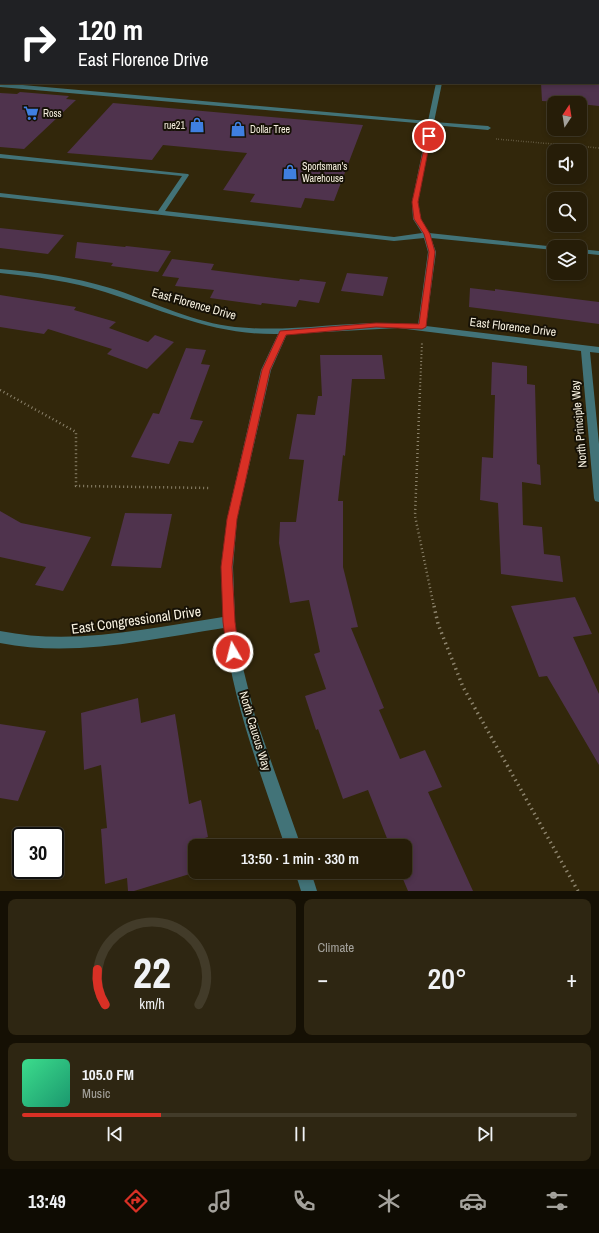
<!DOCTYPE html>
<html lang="en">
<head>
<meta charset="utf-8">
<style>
  body { margin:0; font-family:"Archivo Narrow",sans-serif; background:#2e2612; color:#f1f3f6; height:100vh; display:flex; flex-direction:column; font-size:15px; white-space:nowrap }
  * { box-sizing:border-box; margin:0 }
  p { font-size:13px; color:#a4a29c }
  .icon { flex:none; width:22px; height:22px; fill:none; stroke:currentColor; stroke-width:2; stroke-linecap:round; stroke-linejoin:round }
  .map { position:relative; height:891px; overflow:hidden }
  .sheet { display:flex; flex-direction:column; gap:8px; padding:8px; background:#151004; flex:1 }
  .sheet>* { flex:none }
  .banner { position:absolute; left:0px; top:0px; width:599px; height:84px; box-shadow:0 2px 6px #0003,0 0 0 1px #423b29; background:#202124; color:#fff; overflow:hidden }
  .needle { width:26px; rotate:12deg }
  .buttons { position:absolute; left:547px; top:96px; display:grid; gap:8px }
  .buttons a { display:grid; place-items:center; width:40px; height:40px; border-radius:8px; background:#261d08; box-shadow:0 2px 6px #0003,0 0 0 1px #423b29; font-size:20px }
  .speed { position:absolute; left:12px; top:827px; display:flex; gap:8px; font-size:20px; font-weight:700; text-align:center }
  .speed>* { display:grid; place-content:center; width:52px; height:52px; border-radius:50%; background:#261d08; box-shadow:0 2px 6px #0003,0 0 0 1px #423b29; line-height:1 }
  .speed .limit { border:2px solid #111; border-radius:6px; background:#fff; color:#111 }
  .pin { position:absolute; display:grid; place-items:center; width:34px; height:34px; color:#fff; margin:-17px; border:2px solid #fff; border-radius:50%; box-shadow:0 1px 4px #0007 }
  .me { position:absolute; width:44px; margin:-22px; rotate:352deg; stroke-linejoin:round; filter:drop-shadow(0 0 3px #0008) }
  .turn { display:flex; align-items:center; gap:14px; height:84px; padding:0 12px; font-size:18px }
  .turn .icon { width:52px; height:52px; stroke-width:2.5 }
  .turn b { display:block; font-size:28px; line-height:34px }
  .big { font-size:30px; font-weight:600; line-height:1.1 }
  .sheet .card { flex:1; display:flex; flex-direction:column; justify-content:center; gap:6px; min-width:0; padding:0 14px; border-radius:8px; background:#2e2612 }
  .sheet .dial { align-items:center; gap:0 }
  .dial svg { height:104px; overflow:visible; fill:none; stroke:#423b29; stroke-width:7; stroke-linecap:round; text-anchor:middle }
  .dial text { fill:#f1f3f6; stroke:none }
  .song { display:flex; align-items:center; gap:12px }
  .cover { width:48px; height:48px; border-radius:6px; background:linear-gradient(135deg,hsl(150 70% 55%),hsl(160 70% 35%)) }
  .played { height:4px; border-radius:2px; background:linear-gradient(90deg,#d93025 25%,#423b29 25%) }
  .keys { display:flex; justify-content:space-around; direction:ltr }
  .heat { display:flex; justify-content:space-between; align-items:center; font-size:22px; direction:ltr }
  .sheet .tiles { flex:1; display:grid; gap:8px; grid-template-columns:1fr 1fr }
  .card:last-child { grid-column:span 2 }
  .trip { position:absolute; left:188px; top:839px; width:224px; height:40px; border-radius:8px; background:#261d08; box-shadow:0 2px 6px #0003,0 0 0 1px #423b29; font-weight:600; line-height:40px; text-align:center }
  .dock { display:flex; height:64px; justify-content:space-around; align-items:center; background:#0f0c03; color:#a4a29c }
  .dock .icon { width:28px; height:28px }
  .dock .on { color:#d93025 }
  .dock b { font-size:18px; color:#f1f3f6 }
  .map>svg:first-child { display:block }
  .building { fill:#4f334d }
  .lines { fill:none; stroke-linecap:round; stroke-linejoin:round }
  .path-far4 { stroke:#8d846d; stroke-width:1; stroke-dasharray:0.5 1.5; stroke-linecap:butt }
  .path-far3 { stroke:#8d846d; stroke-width:1.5; stroke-dasharray:0.5 2; stroke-linecap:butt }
  .path-far2 { stroke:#8d846d; stroke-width:2; stroke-dasharray:1 2.5; stroke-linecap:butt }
  .path-far1 { stroke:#8d846d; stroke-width:2.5; stroke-dasharray:1 3; stroke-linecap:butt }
  .path { stroke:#8d846d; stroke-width:3.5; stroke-dasharray:1.5 4; stroke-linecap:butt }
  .minor { fill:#427378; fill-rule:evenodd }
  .major { fill:#4ebdc7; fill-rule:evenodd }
  .route { fill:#d93025; stroke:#8d1f18 }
  .labels { text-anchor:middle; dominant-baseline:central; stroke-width:4; stroke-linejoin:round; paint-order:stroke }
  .far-poi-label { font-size:10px; fill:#f7f1e0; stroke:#161106; text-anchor:start }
  .street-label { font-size:12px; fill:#f7f1e0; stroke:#161106 }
  .near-street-label { font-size:14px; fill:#f7f1e0; stroke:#161106 }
</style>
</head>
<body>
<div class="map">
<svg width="599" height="891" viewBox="0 0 599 891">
  <rect width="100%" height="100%" fill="#32270b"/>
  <g class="building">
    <polygon points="541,83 599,83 599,106 580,104 580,103 542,101"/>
    <polygon points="20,92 69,96 66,99 76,100 24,149 0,147 0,93 17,94"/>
    <polygon points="113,103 225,113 363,125 334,201 305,198 301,208 250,202 255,194 223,190 247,153 163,145 152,160 67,153"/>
    <polygon points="0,228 64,235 48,254 0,248"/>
    <polygon points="77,242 125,247 126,246 171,251 158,272 111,266 113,263 75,258"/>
    <polygon points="172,259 214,264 211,270 299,281 300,279 326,282 319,303 299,300 296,307 262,303 261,305 210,298 214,290 175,286 179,278 162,276"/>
    <polygon points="347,273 388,277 383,296 341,291"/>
    <polygon points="470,288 495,291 495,289 599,302 599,324 469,307"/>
    <polygon points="0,295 76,307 74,310 116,322 109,328 148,342 155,335 174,342 147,369 107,354 112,349 48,329 44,334 0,327"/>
    <polygon points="186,348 206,350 201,364 210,365 190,419 203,421 193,443 179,441 169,464 131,457 153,413 159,414"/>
    <polygon points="320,355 382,355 385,379 352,379 345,456 343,455 338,501 343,501 343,567 358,627 351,628 384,708 379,710 400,759 425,750 442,787 428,792 473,891 408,891 400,872 405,872 405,846 390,846 368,790 343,799 318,729 316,730 305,696 326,689 314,654 320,652 309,600 290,603 279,543 280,522 296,522 304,460 289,459 297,414 315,415 318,396 322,396"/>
    <polygon points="492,362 527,366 527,384 535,385 537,464 540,465 541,485 522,482 523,525 542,527 544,554 560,556 563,582 501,574 498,503 480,500 482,457 493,458 495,395 491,395"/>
    <polygon points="0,511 21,523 91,537 63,591 35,585 46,567 0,557"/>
    <polygon points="125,513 172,514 161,568 111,566"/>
    <polygon points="575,597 592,634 573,637 599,694 599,765 547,676 539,677 511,606"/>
    <polygon points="138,698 141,723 175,714 189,804 201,800 208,837 189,843 193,873 134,891 128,891 127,878 105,884 101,829 107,828 101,765 84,770 81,713"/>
    <polygon points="0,724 46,731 18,801 0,798"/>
  </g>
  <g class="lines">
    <polyline class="path-far4" points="168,0 180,1"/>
    <polyline class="path-far3" points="496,139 599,148"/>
    <polyline class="path-far2" points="420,390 422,342"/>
    <g class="path-far1">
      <polyline points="420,389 415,516 434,607"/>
      <polyline points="0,390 76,432 76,486 211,488"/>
    </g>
    <polyline class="path" points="434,606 438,624 463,687 578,891"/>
    <g class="minor">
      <rect x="452" y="0" width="4" height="1"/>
      <rect x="466" y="0" width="4" height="1"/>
      <rect x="0" y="34" width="1" height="2"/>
      <path d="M0,83L428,121L436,83H442L434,122L488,126L491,128L488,130L433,125L418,202L421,219L429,233L557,247H554V250L431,238L436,252L426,326L599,347V353L590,352L599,444V502L595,501L594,498L581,351L398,328L287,334L271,370L237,519L233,567L235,622L239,652L255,716L301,846H285C261,774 233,704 224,628C149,639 75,658 0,643V631C75,646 149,628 223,617L221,567L227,519L261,370L278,334C213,335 165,311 105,292C71,281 36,277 0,273V269C37,272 74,277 110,288C149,300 187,320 228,326C292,335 355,317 418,325L428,252L424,238L394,241L0,197V193L158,211L182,176L0,158V154L188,174L189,175L165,211L394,237L422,233L413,219L412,202L428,124L0,87Z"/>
      <polygon points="580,249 599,251 599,255 580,253"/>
      <polygon points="295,872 311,872 317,891 301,891"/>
    </g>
    <g class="major">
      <polygon points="79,0 98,0 99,1 80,1"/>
      <rect x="0" y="2" width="1" height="2"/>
      <rect x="598" y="40" width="1" height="2"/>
    </g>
  </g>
  <polygon class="route" points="427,135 431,136 418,202 421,219 430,234 435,252 426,327 422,329 376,327 286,335 270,370 237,519 232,567 235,622 239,652 237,655 233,657 229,655 227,652 223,622 221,567 227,519 262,370 280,331 376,323 419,324 429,252 424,234 414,219 412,202"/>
  <defs>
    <g id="supermarket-bare" transform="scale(1.2)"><path d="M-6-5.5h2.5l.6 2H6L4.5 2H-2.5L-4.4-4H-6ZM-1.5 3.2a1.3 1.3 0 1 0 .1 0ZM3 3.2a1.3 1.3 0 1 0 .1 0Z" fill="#3f7fe0" stroke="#161106" stroke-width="2.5" paint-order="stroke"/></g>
    <g id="shop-bare" transform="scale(1.2)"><path d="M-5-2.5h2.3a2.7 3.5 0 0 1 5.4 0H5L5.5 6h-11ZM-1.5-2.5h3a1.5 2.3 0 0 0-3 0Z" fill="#3f7fe0" stroke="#161106" stroke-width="2.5" paint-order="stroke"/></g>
  </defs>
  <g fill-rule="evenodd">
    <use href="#supermarket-bare" x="31" y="113"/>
    <use href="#shop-bare" x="197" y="125"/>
    <use href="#shop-bare" x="238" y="129"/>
    <use href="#shop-bare" x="290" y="172"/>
  </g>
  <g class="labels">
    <g class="far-poi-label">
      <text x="43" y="113">Ross</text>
      <text x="185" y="125" text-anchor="end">rue21</text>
      <text x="250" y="129">Dollar Tree</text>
      <text x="302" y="166">Sportsman's<tspan x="302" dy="12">Warehouse</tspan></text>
    </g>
    <g class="street-label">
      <text transform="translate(194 304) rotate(16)">East Florence Drive</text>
      <text transform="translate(513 327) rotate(7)">East Florence Drive</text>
      <text transform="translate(579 424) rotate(-95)">North Principle Way</text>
      <text transform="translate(255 731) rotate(73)">North Caucus Way</text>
    </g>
    <g class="near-street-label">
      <text transform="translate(136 620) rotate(-8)">East Congressional Drive</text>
    </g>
  </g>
</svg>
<div class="buttons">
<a><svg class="needle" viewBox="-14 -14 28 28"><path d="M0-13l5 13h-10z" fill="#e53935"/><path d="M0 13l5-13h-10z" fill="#a4a29c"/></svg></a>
<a><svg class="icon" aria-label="sound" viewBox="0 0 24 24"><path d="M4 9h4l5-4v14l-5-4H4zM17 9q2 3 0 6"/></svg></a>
<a><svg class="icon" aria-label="search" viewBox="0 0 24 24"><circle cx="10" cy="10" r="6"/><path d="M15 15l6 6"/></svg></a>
<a><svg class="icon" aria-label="layers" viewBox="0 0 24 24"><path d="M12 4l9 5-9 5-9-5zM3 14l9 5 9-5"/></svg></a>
</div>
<div class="speed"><div class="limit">30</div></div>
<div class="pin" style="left:429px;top:136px;background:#d93025"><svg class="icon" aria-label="arrive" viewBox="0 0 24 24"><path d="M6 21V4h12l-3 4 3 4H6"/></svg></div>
<svg class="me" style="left:233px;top:652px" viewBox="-20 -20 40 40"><circle r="17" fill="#d93025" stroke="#fff" stroke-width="3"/><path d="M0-11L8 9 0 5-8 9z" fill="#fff"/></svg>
<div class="trip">13:50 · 1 min · 330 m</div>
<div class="banner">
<div class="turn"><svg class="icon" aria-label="right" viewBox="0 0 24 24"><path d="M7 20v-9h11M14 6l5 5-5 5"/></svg><div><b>120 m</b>East Florence Drive</div></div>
</div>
</div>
<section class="sheet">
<div class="tiles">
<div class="card dial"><svg viewBox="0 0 100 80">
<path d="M14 69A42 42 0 1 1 86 69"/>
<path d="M14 69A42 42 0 0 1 8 42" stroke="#d93025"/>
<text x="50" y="56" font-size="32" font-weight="700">22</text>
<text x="50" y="72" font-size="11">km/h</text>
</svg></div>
<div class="card"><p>Climate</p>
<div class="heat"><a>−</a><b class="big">20°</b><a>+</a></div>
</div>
<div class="card">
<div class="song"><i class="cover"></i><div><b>105.0 FM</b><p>Music</p></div></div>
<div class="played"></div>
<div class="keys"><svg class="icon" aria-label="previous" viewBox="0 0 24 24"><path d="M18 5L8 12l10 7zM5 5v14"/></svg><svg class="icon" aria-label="pause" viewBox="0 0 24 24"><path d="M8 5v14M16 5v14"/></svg><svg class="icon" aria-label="next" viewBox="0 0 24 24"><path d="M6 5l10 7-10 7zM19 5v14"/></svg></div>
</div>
</div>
</section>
<nav class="dock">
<b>13:49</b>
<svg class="icon on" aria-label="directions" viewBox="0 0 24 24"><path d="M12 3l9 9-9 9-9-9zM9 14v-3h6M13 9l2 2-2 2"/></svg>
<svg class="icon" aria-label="music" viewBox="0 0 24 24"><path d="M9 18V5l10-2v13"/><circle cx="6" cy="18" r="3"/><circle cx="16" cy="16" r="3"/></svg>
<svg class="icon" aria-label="phone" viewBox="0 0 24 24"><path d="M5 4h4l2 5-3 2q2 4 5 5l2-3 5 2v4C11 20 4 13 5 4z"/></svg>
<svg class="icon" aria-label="climate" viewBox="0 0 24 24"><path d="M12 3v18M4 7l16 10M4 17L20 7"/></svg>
<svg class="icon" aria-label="car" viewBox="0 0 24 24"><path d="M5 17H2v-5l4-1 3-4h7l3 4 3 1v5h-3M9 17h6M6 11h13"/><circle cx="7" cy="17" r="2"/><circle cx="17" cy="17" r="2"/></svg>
<svg class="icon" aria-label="filters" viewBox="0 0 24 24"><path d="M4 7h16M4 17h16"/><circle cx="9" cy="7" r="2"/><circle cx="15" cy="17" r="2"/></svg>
</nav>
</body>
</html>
